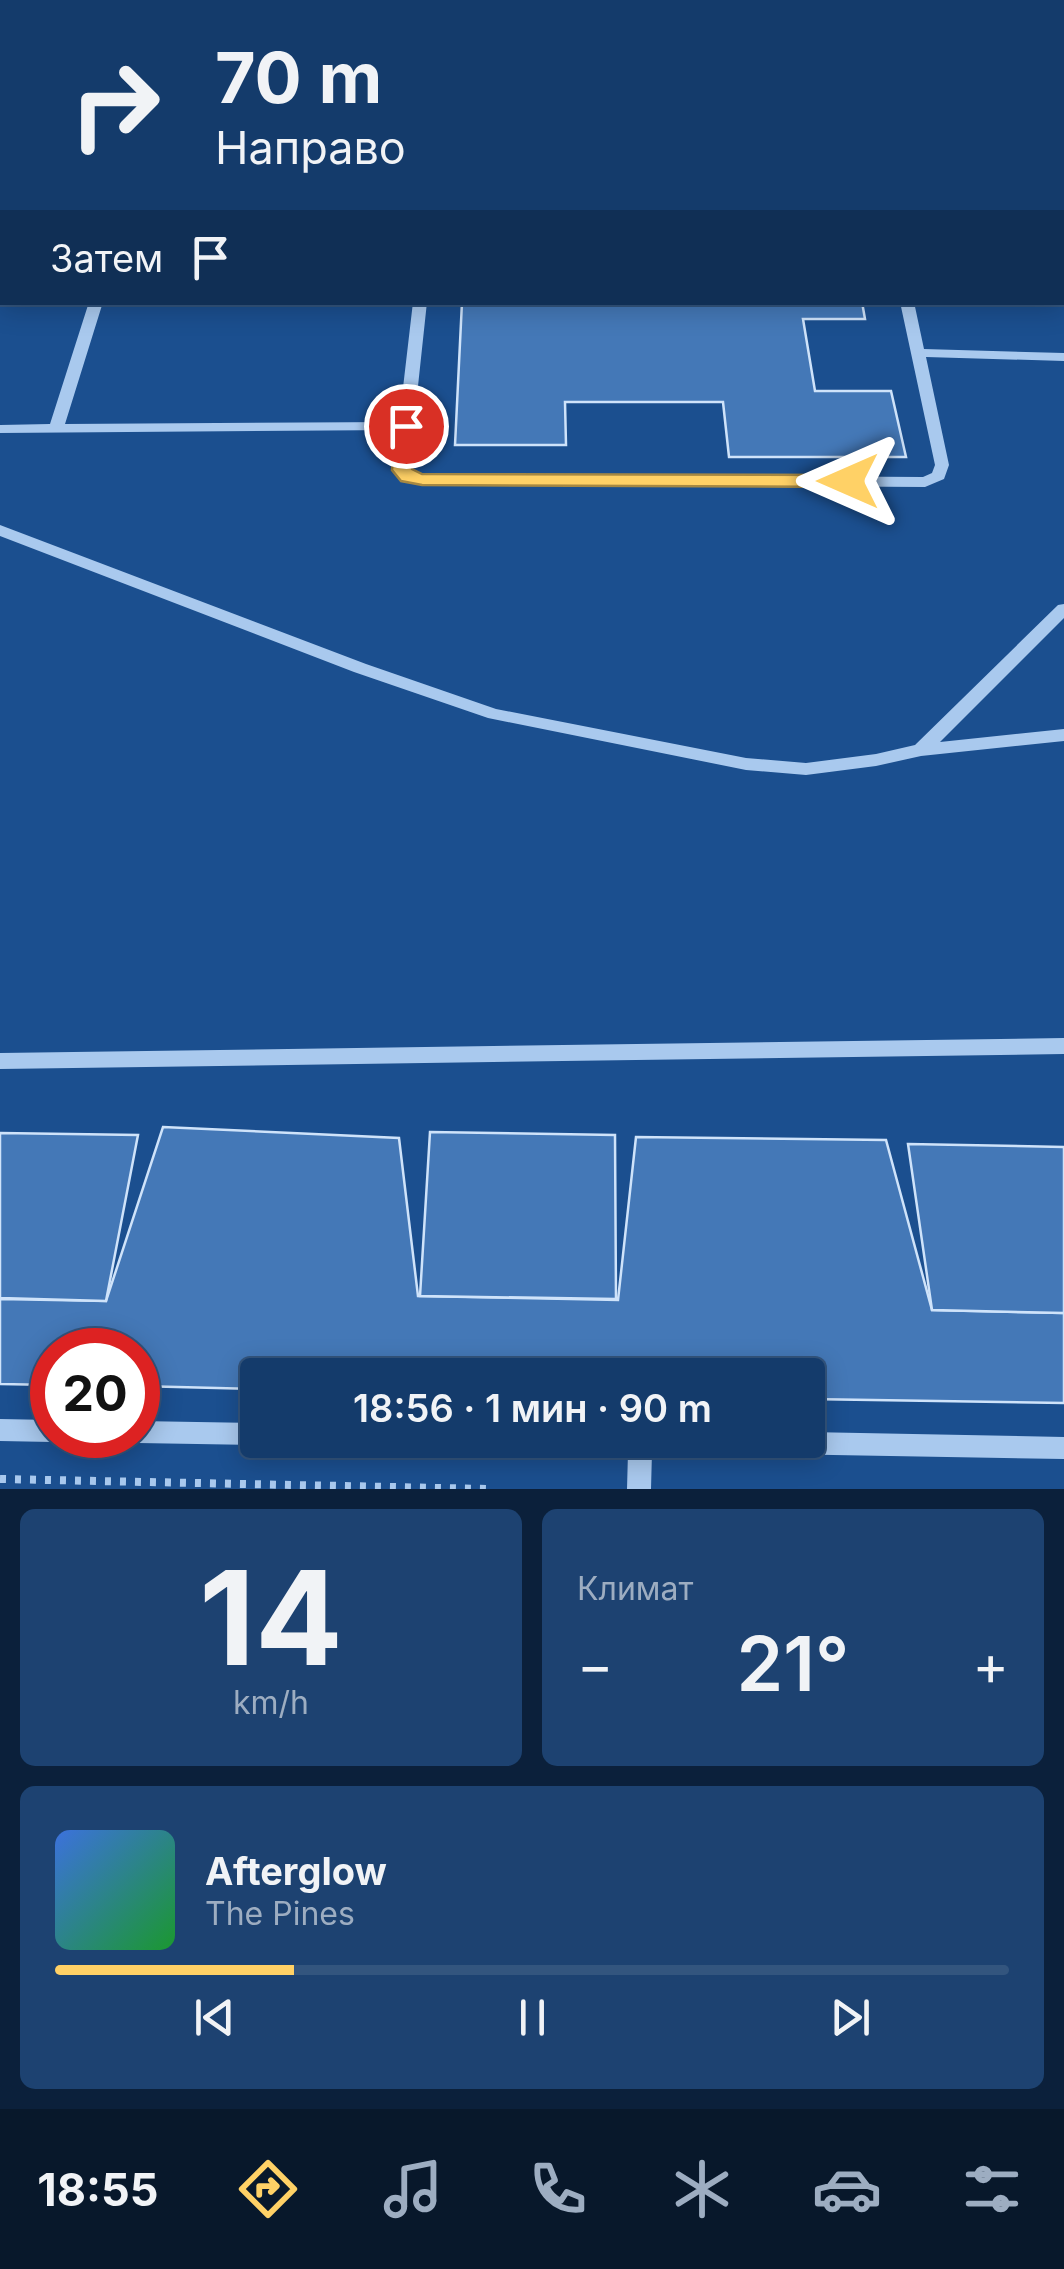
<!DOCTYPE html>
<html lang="ru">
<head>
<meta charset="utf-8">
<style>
  body { margin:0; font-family:Inter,sans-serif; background:#1d4271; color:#f1f3f6; height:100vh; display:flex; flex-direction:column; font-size:38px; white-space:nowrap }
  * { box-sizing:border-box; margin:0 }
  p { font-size:32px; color:#9dadc1 }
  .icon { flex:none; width:55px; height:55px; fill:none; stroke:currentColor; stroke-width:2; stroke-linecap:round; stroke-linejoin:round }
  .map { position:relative; height:1489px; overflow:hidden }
  .panel { display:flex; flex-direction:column; gap:20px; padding:20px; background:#0b203b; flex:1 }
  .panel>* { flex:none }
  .hud { position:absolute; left:0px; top:0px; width:1065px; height:305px; box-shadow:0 5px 25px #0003,0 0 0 2px #33557e; background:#143b6b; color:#f1f3f6; overflow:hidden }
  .speed { position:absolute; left:30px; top:1328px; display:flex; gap:20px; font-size:50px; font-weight:700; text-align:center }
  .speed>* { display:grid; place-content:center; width:130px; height:130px; border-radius:50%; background:#143b6b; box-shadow:0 5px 25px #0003,0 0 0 2px #33557e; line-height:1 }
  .speed .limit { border:15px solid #d22; background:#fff; color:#111 }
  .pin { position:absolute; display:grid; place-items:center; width:85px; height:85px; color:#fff; margin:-42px; border:5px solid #fff; border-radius:50%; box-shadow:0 2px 10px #0007 }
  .me { position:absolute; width:110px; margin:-55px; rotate:270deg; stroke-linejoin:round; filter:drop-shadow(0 0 8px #0008) }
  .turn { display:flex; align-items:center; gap:35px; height:210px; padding:0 50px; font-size:45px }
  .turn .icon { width:130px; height:130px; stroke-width:2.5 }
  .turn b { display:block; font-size:70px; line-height:85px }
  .then { display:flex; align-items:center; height:95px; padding:0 50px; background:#0003; gap:20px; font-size:38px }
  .big { font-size:75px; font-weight:600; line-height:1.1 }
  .panel .widget { flex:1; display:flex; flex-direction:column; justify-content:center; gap:15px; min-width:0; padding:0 35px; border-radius:15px; background:#1d4271 }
  .panel .dial { align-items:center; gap:0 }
  .dial b { font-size:130px; line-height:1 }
  .song { display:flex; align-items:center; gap:30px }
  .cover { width:120px; height:120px; border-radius:15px; background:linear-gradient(135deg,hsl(220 70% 55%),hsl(130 70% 35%)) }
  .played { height:10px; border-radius:5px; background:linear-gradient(90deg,#ffd166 25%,#33557e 25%) }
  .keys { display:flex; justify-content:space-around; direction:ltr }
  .heat { display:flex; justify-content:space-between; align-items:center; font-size:55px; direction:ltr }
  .panel .tiles { flex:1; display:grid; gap:20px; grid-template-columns:1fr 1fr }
  .widget:last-child { grid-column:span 2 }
  .trip { position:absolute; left:240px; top:1358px; width:585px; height:100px; border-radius:10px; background:#143b6b; box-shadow:0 5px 25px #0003,0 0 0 2px #33557e; font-weight:600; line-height:100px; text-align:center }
  .tab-bar { display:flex; height:160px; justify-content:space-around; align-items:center; background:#08182b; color:#9dadc1 }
  .tab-bar .icon { width:70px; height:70px }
  .tab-bar .on { color:#ffd166 }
  .tab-bar b { font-size:45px; color:#f1f3f6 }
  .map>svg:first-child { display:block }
  .building { fill:#4478b7; stroke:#cfe3fa; stroke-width:2.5 }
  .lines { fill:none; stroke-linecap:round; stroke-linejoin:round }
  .path { stroke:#a9c9ee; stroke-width:8; stroke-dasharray:6 9; stroke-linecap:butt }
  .minor { fill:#a9c9ee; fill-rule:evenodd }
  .route { fill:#ffd166; stroke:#a68842; stroke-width:2.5 }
</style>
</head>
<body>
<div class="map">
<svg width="1064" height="1489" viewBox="0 0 1064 1489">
  <rect width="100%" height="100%" fill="#1b4f8f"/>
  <g class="building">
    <polygon points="349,0 457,0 457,2 348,2"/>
    <polygon points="520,0 628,0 629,2 521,2"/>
    <polygon points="703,0 811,0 812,2 704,2"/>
    <polygon points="873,0 981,0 982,2 874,2"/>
    <polygon points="462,302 862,302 865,319 803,319 815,391 891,391 906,457 729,457 723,402 565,402 566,445 455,445"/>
    <polygon points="163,1127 399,1138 418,1296 618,1300 636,1137 886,1140 932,1310 1064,1313 1064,1403 808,1399 808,1375 258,1375 258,1389 138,1386 138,1350 52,1350 52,1385 0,1384 0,1299 106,1301"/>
    <polygon points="430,1132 615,1135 616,1299 420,1296"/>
    <polygon points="0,1133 138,1135 106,1301 0,1298"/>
    <polygon points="908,1144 1064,1147 1064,1313 932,1310"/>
  </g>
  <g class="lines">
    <polyline class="path" points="0,1479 489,1489"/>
    <g class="minor">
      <rect x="0" y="28" width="2" height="11"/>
      <polygon points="2,164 2,177 0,178 0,165"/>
      <polygon points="89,302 103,302 65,424 399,422 413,302 427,302 409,470 412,473 422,474 923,477 932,473 935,465 900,302 914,302 924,349 1064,353 1064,361 926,357 949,465 944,479 925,487 422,484 402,480 395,470 398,430 0,433 0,425 50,424"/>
      <polygon points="0,525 366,664 496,709 746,758 806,763 876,754 915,745 1058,605 1064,604 1064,618 940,742 1064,729 1064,741 921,756 876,766 806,775 746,770 488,718 354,672 0,536"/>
      <polygon points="1064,1038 1064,1054 0,1069 0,1053"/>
      <polygon points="0,1419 52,1420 52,1435 62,1435 60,1439 52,1442 0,1441"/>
      <polygon points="138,1421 258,1423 258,1440 267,1440 258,1445 138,1443 130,1440 127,1435 138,1435"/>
      <polygon points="808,1432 1064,1437 1064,1459 652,1452 651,1489 627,1489 628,1452 587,1451 579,1448 575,1440 808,1440"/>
    </g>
  </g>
  <polygon class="route" points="406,420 415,426 412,469 422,474 848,475 858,481 848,487 422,485 401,481 392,470 396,426"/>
</svg>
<div class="speed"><div class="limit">20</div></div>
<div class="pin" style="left:406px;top:426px;background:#d93025"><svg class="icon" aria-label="arrive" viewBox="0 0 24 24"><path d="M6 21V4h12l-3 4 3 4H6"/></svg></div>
<svg class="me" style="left:848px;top:481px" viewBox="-20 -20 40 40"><path d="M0-17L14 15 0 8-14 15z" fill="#ffd166" stroke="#fff" stroke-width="4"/></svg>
<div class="trip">18:56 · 1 мин · 90 m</div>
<div class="hud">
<div class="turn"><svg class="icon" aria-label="right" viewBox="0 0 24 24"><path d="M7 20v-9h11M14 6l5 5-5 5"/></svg><div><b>70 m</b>Направо</div></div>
<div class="then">Затем<svg class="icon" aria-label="arrive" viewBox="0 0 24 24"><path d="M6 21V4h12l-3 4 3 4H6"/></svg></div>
</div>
</div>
<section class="panel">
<div class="tiles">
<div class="widget dial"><b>14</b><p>km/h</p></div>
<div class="widget"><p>Климат</p>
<div class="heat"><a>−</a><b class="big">21°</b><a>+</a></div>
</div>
<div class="widget">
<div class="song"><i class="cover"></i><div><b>Afterglow</b><p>The Pines</p></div></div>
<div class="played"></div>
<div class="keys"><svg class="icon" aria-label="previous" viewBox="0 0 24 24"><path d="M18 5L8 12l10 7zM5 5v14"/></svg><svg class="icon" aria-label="pause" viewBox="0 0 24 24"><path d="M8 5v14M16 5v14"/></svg><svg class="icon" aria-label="next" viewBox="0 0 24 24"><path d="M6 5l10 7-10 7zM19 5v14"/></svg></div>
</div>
</div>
</section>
<nav class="tab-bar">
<b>18:55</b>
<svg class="icon on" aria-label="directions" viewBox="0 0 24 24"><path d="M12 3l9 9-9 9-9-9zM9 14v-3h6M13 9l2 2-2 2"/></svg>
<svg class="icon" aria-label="music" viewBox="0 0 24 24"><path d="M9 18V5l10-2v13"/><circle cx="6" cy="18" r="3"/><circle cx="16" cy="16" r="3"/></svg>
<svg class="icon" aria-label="phone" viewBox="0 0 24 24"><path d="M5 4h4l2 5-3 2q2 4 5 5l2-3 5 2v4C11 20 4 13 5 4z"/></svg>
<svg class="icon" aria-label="climate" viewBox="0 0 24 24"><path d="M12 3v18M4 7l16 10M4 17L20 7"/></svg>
<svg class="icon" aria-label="car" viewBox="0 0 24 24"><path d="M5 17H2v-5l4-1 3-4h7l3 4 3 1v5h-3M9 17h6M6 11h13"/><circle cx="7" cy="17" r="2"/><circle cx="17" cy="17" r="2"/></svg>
<svg class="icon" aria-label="filters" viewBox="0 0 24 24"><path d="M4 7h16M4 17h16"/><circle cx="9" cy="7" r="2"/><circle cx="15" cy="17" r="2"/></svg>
</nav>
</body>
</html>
